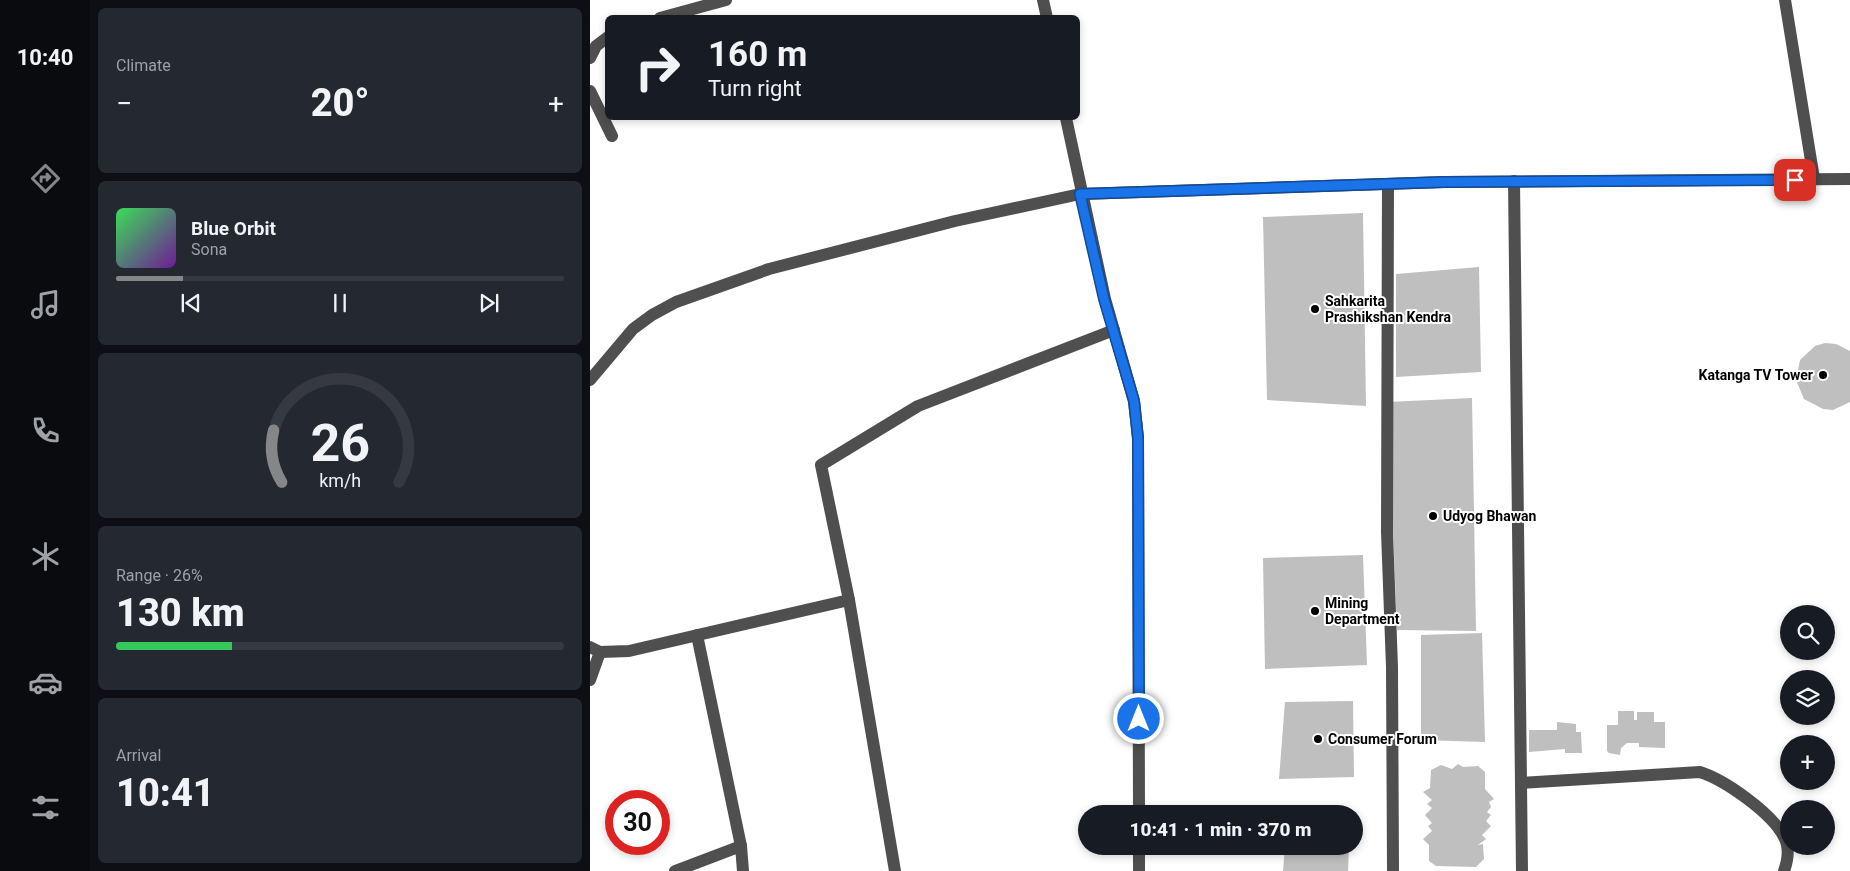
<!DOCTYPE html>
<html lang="en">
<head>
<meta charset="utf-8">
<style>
  body { margin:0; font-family:Roboto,sans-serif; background:#242831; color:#f1f3f6; height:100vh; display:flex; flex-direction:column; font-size:19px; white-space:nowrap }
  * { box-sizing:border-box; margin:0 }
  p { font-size:16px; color:#9ea1a6 }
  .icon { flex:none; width:28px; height:28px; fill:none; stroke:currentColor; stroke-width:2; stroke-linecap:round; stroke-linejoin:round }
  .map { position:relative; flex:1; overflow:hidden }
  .panel { display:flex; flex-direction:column; gap:8px; padding:8px; background:#0d0f14; width:500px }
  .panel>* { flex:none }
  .hud { position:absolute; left:15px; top:15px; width:475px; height:105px; border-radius:8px; box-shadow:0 2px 8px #0003; background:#171b24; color:#f1f3f6; overflow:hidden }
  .controls { position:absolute; left:1190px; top:605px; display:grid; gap:10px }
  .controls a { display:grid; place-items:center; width:55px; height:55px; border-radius:50%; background:#171b24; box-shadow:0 2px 8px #0003; font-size:25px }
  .speed { position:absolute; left:15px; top:790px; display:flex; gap:10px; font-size:25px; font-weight:700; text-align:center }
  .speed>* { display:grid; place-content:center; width:65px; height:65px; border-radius:50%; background:#171b24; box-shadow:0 2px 8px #0003; line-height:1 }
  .speed .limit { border:8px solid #d22; background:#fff; color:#111 }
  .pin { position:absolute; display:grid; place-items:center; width:42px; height:42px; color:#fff; margin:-21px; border-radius:10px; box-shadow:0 2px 8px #0006 }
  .me { position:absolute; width:55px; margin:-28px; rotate:0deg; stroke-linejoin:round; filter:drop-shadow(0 0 4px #0008) }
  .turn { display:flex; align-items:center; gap:18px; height:105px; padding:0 20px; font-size:22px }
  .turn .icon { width:65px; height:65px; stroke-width:2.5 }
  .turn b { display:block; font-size:35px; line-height:42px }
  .big { font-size:38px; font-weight:800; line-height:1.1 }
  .panel .widget { flex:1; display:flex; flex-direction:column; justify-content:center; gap:8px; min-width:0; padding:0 18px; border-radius:8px; background:#242831 }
  .panel .dial { align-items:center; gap:0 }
  .dial svg { height:130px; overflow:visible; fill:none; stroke:#363941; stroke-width:7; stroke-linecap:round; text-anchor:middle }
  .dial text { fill:#f1f3f6; stroke:none }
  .song { display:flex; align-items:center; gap:15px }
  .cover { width:60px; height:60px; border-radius:8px; background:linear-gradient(135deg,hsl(130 70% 55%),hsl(280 70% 35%)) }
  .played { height:5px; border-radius:2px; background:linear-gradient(90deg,#858687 15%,#363941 15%) }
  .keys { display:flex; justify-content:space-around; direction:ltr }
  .heat { display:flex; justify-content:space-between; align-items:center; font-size:28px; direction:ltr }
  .charge { height:8px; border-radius:4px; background:linear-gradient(90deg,#34c759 26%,#363941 0) }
  .trip { position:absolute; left:488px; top:805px; width:285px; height:50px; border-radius:25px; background:#171b24; box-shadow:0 2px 8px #0003; font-weight:800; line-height:50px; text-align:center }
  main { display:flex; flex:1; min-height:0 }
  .tabs { display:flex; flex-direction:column; width:90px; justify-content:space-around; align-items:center; background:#090b0e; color:#9ea1a6 }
  .tabs .icon { width:35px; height:35px }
  .tabs .selected { color:#858687 }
  .tabs b { font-size:22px; color:#f1f3f6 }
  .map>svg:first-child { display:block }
  .building { fill:#bfbfbf }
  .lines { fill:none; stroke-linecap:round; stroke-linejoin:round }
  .minor { stroke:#4f4f4f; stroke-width:12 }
  .route-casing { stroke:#114b97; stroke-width:12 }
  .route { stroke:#1a73e8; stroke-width:9 }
  .poi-dot { fill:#000; stroke:#fff; stroke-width:2 }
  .labels { text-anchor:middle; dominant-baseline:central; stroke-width:4; stroke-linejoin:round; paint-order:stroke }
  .poi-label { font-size:14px; font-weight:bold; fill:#000; stroke:#fff; text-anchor:start }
</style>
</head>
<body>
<main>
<nav class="tabs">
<b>10:40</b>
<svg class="icon selected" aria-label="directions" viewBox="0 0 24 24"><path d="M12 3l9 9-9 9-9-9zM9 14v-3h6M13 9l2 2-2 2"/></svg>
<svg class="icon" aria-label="music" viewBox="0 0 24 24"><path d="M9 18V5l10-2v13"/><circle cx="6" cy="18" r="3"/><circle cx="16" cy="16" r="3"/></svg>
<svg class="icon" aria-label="phone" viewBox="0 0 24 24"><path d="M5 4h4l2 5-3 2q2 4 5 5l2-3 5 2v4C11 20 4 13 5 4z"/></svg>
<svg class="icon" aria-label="climate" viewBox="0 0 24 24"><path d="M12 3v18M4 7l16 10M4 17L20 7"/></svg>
<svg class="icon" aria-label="car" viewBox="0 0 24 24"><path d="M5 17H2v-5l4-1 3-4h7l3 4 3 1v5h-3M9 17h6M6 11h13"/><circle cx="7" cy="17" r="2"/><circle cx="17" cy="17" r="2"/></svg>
<svg class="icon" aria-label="filters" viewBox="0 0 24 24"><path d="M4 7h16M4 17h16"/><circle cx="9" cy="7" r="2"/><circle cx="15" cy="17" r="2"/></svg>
</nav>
<section class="panel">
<div class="widget"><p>Climate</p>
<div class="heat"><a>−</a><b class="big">20°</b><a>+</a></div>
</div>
<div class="widget">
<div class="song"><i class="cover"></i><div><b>Blue Orbit</b><p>Sona</p></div></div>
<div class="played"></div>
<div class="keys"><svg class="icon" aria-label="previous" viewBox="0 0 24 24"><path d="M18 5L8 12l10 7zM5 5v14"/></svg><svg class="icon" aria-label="pause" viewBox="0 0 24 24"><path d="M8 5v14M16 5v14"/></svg><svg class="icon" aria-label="next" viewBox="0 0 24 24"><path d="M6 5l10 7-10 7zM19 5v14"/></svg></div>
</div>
<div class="widget dial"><svg viewBox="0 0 100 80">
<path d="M14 69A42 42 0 1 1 86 69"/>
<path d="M14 69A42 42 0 0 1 9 37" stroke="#858687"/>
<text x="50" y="56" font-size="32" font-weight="700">26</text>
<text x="50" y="72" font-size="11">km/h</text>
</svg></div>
<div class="widget"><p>Range · 26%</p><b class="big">130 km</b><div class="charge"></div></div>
<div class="widget"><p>Arrival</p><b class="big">10:41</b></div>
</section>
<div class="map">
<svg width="1260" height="871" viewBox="0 0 1260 871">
  <rect width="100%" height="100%" fill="#fff"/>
  <g class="building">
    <polygon points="773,213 776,406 677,400 673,217"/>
    <polygon points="889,267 891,372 806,377 806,274"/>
    <polygon points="1235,343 1246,344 1260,351 1260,402 1243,410 1233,409 1214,399 1206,380 1210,360 1225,346"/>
    <polygon points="882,398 886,631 807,630 798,402"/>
    <polygon points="773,555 777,665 675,669 673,558"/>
    <polygon points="892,633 895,742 831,740 831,635"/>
    <polygon points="763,701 764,777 689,779 695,702"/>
    <polygon points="1028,711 1044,711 1044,720 1047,720 1047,712 1064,712 1064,722 1075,722 1075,748 1049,747 1049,743 1037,743 1031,748 1030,755 1019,753 1017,751 1017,725 1028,725"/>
    <polygon points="967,722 986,724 986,732 991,732 992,753 975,753 975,749 939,752 939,730 967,730"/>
    <polygon points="868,764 873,767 888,766 895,772 895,789 904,799 899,802 901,807 897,812 901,815 896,821 901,826 892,835 896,839 888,845 893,844 894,859 886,867 846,866 839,861 839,845 833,839 842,831 838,826 842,823 835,815 842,808 837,804 842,800 833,792 840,788 841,770 851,765 862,769"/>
    <polygon points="695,846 759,846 758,871 693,871"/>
  </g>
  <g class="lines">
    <g class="minor">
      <polyline points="453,0 457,18"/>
      <polyline points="1195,0 1224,179"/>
      <polyline points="70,18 136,0"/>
      <polyline points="0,58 6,46 18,37"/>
      <polyline points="0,91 22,136"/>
      <polyline points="476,118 515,299 544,401 548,438 549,814"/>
      <polyline points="924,181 932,871"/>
      <polyline points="798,184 797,532 802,667 803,871"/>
      <polyline points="0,380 43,329 62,315 86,302 179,269 365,221 490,194 855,182 1260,179"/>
      <polyline points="107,635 151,846 153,871"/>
      <polyline points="0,647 10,652 39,651 259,600"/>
      <polyline points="0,680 10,652"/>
      <path d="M931,783L1110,772C1135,780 1182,813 1194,837C1200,848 1198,860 1194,871"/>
      <polyline points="85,871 151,846"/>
      <polyline points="305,871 259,600 231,465 328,406 524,330"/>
      <polyline points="549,871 549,846"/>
    </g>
  </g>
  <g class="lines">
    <g class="route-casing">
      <polyline id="route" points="549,719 548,438 544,401 514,299 490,194 855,182 1205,180"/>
    </g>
    <use href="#route" class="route"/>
  </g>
  <g class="poi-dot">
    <circle cx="725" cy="309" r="5"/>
    <circle cx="1233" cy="375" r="5"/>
    <circle cx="843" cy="516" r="5"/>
    <circle cx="725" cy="611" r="5"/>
    <circle cx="728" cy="739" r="5"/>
  </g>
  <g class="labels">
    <g class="poi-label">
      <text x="735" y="301">Sahkarita<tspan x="735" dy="16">Prashikshan Kendra</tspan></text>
      <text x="1223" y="375" text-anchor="end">Katanga TV Tower</text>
      <text x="853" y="516">Udyog Bhawan</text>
      <text x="735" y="603">Mining<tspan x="735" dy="16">Department</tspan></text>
      <text x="738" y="739">Consumer Forum</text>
    </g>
  </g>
</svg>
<div class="controls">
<a><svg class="icon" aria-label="search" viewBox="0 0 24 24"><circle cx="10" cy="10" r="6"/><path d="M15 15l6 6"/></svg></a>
<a><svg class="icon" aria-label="layers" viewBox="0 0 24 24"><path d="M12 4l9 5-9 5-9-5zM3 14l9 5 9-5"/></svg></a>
<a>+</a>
<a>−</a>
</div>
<div class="speed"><div class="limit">30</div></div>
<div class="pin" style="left:1205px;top:180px;background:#d93025"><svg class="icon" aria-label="arrive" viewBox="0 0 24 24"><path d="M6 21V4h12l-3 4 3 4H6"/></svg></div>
<svg class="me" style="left:549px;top:719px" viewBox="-20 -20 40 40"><circle r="17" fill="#1a73e8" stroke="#fff" stroke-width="3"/><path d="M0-11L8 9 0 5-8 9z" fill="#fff"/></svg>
<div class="trip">10:41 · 1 min · 370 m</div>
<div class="hud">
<div class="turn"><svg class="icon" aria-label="right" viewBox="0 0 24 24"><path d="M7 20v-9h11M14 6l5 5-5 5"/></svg><div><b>160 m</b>Turn right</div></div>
</div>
</div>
</main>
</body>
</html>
